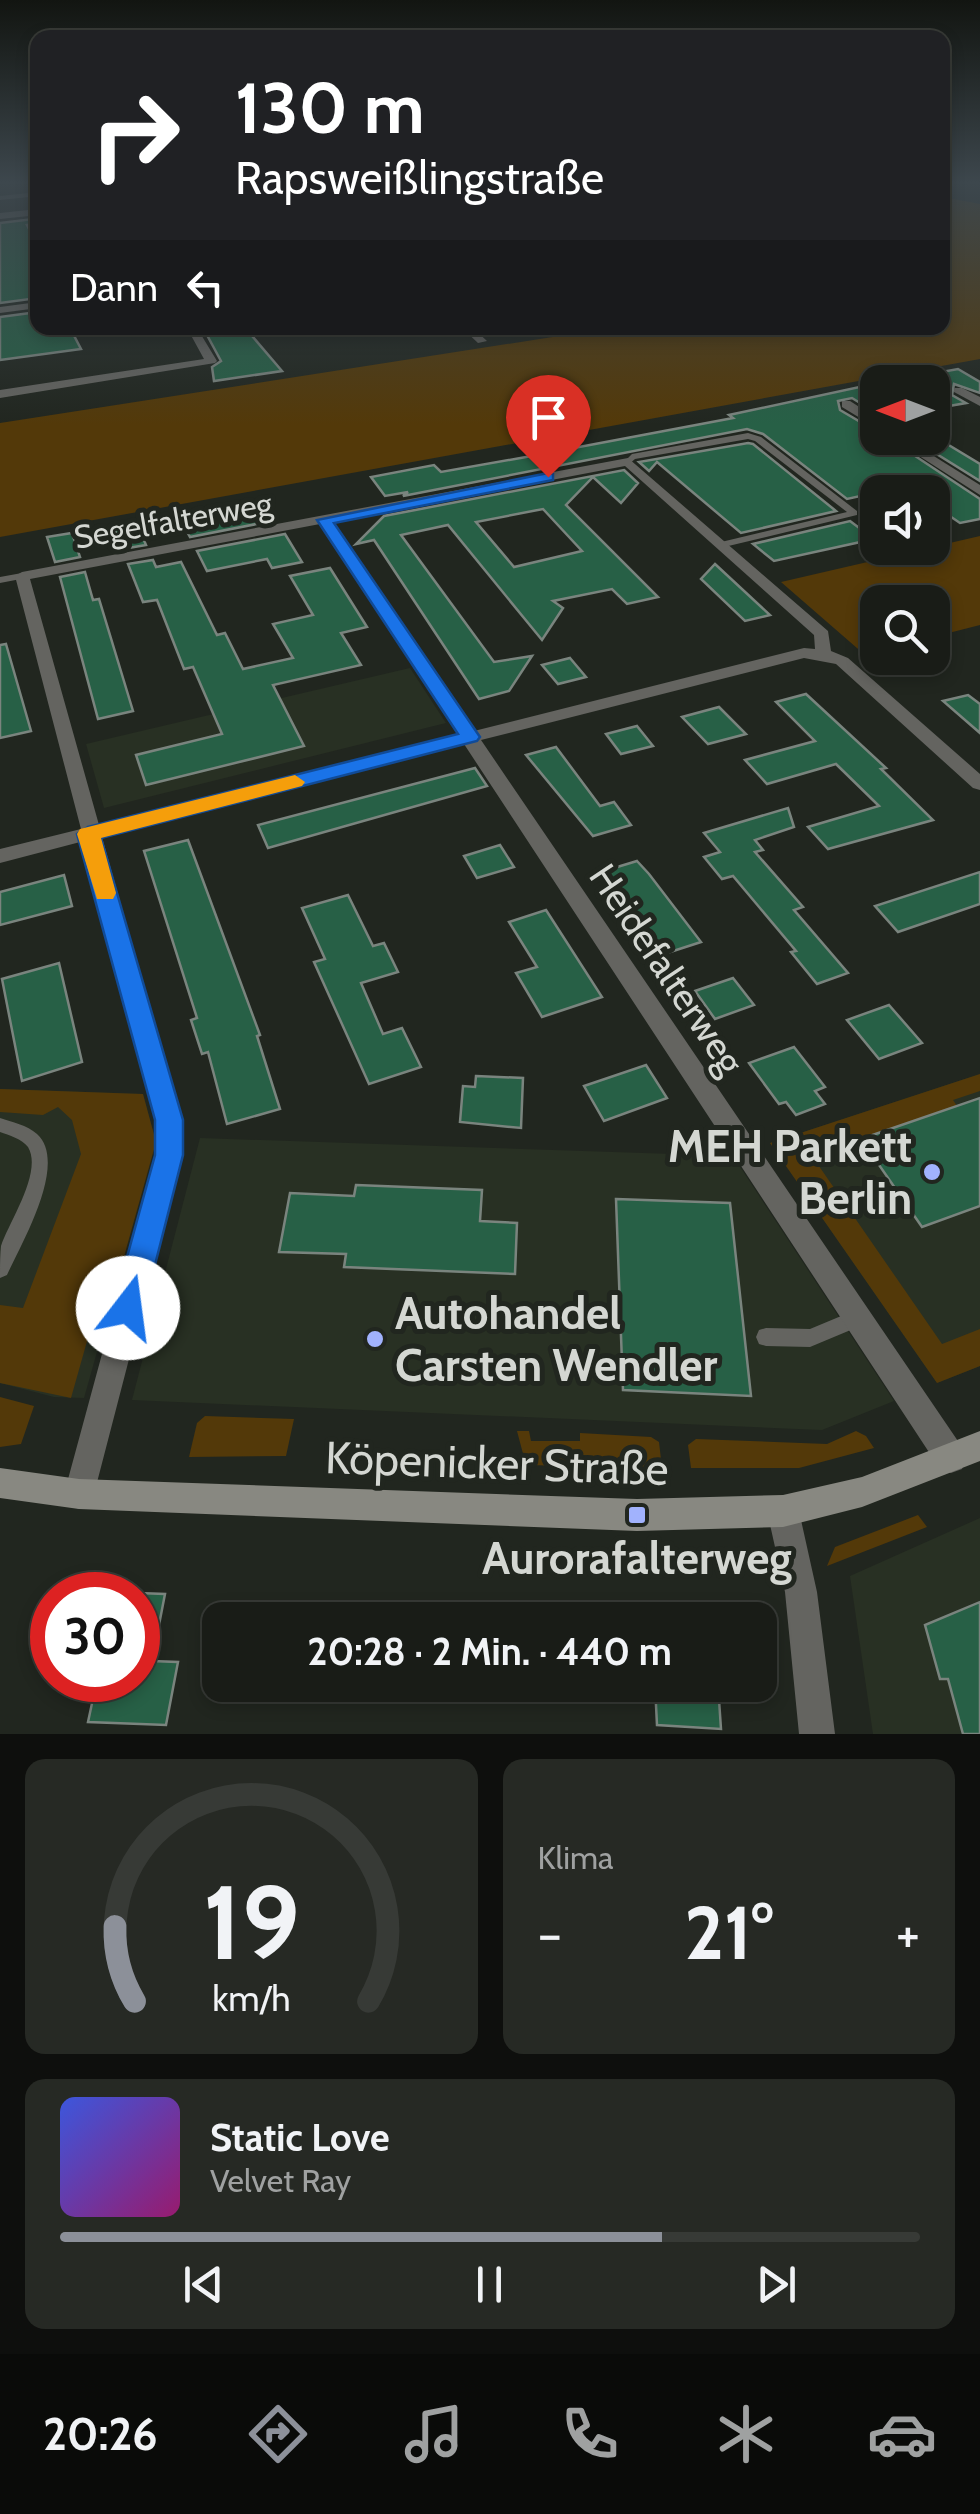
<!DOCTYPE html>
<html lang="de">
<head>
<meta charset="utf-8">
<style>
  body { margin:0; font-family:Cabin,sans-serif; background:#262924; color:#f1f3f6; height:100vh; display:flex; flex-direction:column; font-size:38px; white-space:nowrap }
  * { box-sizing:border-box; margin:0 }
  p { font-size:32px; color:#9fa1a1 }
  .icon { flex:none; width:55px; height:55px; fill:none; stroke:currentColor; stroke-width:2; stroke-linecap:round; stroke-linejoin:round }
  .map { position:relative; height:1734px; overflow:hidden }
  .side { display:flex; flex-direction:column; gap:25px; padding:25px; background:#0e0f0d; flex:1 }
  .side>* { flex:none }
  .banner { position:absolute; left:30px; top:30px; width:920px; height:305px; border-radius:20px; box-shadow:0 5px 15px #0003,0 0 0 2px #373a36; background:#202124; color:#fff; overflow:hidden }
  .needle { width:65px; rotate:270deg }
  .buttons { position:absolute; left:860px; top:365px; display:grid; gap:20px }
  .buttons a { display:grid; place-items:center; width:90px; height:90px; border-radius:20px; background:#191c17; box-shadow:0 5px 15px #0003,0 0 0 2px #373a36; font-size:50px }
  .speed { position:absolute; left:30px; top:1572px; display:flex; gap:20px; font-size:50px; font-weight:700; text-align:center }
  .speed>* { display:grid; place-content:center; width:130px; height:130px; border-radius:50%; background:#191c17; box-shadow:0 5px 15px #0003,0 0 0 2px #373a36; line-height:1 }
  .speed .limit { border:15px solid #d22; background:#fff; color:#111 }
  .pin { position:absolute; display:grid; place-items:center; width:85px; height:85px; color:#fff; margin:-102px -42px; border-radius:50% 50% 50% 0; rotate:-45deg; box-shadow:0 0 10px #0007 }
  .pin .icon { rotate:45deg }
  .me { position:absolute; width:110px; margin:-55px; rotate:15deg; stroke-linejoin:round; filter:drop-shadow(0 0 8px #0008) }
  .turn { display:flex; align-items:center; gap:35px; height:210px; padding:0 40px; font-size:45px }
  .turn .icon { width:130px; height:130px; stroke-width:2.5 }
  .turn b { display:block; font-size:70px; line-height:85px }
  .then { display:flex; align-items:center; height:95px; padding:0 40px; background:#0003; gap:20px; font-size:38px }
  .big { font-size:75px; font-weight:800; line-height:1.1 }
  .side .tile { flex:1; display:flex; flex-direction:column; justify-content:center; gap:15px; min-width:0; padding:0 35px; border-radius:20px; background:#262924 }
  .side .dial { align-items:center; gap:0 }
  .dial svg { height:260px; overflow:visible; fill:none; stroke:#373a36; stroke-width:7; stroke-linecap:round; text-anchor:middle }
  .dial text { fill:#f1f3f6; stroke:none }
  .song { display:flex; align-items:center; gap:30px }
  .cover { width:120px; height:120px; border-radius:15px; background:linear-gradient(135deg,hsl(230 70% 55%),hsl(320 70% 35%)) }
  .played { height:10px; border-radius:5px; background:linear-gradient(90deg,#8c9099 70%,#373a36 70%) }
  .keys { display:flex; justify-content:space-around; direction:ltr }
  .heat { display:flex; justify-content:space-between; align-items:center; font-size:55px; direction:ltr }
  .side .tiles { flex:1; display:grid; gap:25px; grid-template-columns:1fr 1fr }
  .tile:last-child { grid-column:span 2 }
  .trip { position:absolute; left:202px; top:1602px; width:575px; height:100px; border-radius:20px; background:#191c17; box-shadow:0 5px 15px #0003,0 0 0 2px #373a36; font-weight:800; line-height:100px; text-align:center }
  .dock { display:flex; height:160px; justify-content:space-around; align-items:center; background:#0a0b09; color:#9fa1a1 }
  .dock .icon { width:70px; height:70px }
  .dock .on { color:#8c9099 }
  .dock b { font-size:45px; color:#f1f3f6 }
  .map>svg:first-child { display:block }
  .built { fill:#283023 }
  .green { fill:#533909 }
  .building { fill:#276046; stroke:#7a847e; stroke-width:2.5; fill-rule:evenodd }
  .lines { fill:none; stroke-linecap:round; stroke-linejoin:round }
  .lane { fill:#646460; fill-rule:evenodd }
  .street { fill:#646460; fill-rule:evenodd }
  .secondary { fill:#888881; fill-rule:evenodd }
  .route { fill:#1a73e8; stroke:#114b97; stroke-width:2.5 }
  .slow { fill:#f59e0b }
  .poi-dot { fill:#a1b2fd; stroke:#21261f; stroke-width:4 }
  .labels { text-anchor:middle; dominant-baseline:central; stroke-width:10; stroke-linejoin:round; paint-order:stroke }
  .far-street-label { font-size:32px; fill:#d4d7d2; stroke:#21261f }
  .street-label { font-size:38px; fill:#d4d7d2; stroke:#21261f }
  .near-poi-label { font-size:45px; font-weight:bold; fill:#d4d7d2; stroke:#21261f; text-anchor:end }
  .near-street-label { font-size:45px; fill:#d4d7d2; stroke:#21261f }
</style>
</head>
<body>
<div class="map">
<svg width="980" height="1734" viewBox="0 0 980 1734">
  <rect width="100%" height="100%" fill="#21261f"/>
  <g class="built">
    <polygon points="410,668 446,723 104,808 86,744"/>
    <polygon points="980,1074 980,1366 937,1383 770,1143"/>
    <polygon points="0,1089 143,1094 156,1142 84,1398 54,1397 0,1383"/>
    <polygon points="200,1138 733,1156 894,1401 822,1430 132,1400"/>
    <polygon points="980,1518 980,1734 873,1734 850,1576"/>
  </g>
  <g class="green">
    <polygon points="943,197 980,204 980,359 0,537 0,423 610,328 942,328"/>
    <polygon points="980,536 980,625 933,637 932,602 878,602 877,652 865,655 781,582"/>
    <polygon points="980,1074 980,1091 953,1100 957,1106 812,1156 942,1344 980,1329 980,1366 937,1383 770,1143"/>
    <polygon points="0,1089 143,1094 156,1142 106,1321 93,1320 71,1398 0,1383 0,1305 23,1308 81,1154 72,1120 58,1107 43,1115 0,1112"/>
    <polygon points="0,1397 34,1406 21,1444 0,1447"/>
    <polygon points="205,1416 294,1419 286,1456 189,1457 197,1423"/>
    <polygon points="517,1431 529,1431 531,1441 580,1441 580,1433 651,1437 659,1442 662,1468 526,1465"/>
    <polygon points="856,1431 866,1436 874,1448 799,1468 691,1468 688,1445 696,1439 827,1444"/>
    <polygon points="918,1515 927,1527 827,1566 835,1547"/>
  </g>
  <g class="building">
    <polygon points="33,219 35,224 27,225 38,246 38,298 0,303 0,223"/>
    <polygon points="38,312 38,328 70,328 81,349 0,360 0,317"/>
    <polygon points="247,330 282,371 214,381 212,367 221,361 207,335"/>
    <polygon points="958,369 980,382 980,393 954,384 952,395 966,403 932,409 932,382 886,382"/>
    <polygon points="878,383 878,414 852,398 838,401 840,410 862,423 860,438 888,438 980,499 980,519 960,523 932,504 932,492 915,492 906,486 847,499 763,434 747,429 403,496 408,492 385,496 371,477 434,465 441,472 526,457 733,418 729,415"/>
    <polygon points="911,438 937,438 980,464 980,481"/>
    <polygon points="748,443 753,444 836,511 741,533 657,462 649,471 639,462"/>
    <path d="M624,470L638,483L621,503L593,477L566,505L658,597L627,604L612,589L553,601L563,608L542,640L448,525L401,535L494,662L532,656L509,691L479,699L374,540L356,544L384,516ZM543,509L582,551L514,567L476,522Z"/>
    <polygon points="268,506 277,520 190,537 182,522"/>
    <polygon points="136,521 146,545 122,549 113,525"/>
    <polygon points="850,521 874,539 774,561 753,544"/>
    <polygon points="72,533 80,557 55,562 47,537"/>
    <polygon points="285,534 302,562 272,568 267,559 207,571 197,551"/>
    <polygon points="153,560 156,567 181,562 217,635 225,633 243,669 293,658 273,624 313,615 290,576 330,568 367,627 341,633 361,665 273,685 304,746 146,785 136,755 222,734 193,667 184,669 157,600 143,602 128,564"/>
    <polygon points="715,564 770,615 745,621 701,579"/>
    <polygon points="85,572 93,600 99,599 133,711 98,719 60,577"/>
    <polygon points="6,644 31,731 0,738 0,645"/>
    <polygon points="570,658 586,677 558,684 542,665"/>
    <polygon points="806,694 886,768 881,769 933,820 828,849 808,827 879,806 836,764 767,784 745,760 815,741 776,702"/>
    <polygon points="968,695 980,704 980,733 943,701"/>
    <polygon points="719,707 746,734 708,744 682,717"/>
    <polygon points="637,726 653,746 621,754 606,734"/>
    <polygon points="556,747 600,806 614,802 631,825 593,836 526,755"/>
    <polygon points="475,768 487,786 268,848 258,825"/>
    <polygon points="788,808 794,827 755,840 763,850 755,852 803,907 794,910 848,973 817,984 791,952 796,951 733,876 722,879 704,857 720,852 704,833"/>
    <polygon points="188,840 260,1035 257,1036 280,1109 227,1124 208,1052 202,1054 191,1020 197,1018 144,851"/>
    <polygon points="500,845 514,867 477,878 464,856"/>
    <polygon points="637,861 649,874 701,942 664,954 604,871"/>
    <polygon points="980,872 980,904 898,932 875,906"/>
    <polygon points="64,875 72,906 0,925 0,892"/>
    <polygon points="348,895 373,946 384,943 398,972 361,983 383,1034 402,1028 421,1067 369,1084 314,962 325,959 302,908"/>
    <polygon points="546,910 602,997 542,1017 516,973 537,967 509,922"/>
    <polygon points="59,963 82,1062 22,1081 2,979"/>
    <polygon points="733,978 754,1005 715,1019 695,991"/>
    <polygon points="889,1005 922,1043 879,1059 847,1020"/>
    <polygon points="794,1047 825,1087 815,1091 825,1104 796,1115 786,1102 779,1104 749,1063"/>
    <polygon points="646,1065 667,1098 604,1121 584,1086"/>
    <polygon points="476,1076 523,1078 521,1128 460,1122 463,1086 475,1087"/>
    <polygon points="980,1098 980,1206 922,1227 861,1139"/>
    <polygon points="356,1185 482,1190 480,1221 517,1223 515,1274 344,1267 346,1254 279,1252 290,1193 354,1196"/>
    <polygon points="616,1199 730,1203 751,1396 623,1390"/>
    <polygon points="138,1593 165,1594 152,1661 178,1662 166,1725 88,1722 97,1680 138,1680"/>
    <polygon points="980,1602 980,1734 963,1734 948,1679 940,1679 925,1625"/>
    <polygon points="655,1685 718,1685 721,1729 657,1725"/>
  </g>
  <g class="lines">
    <g class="lane">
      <polygon points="38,192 38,196 0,200 0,196"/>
      <polygon points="748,433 761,437 857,511 857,515 720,548 717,547 717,543 847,512 755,441 748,439 635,459 628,465 624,462 632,454"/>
      <polygon points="22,573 27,576 26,578 0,583 0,577"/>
      <path d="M0,1118C12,1122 27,1125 37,1134C69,1163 21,1244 7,1275L0,1278C0,1267 0,1255 1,1246C9,1222 43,1172 28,1147C22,1139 9,1135 0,1132Z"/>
      <polygon points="858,1309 865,1312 868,1318 865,1324 810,1347 766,1346 759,1344 756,1337 759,1330 766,1328 810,1329"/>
    </g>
    <g class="street">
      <polygon points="975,182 980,182 980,184 976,184"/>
      <polygon points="38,209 38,215 0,219 0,213"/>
      <polygon points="38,302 38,308 0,313 0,307"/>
      <polygon points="187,328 197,328 217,361 215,363 0,398 0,390 204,359"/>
      <polygon points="462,328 473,328 487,341 478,343"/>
      <polygon points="954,388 962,388 980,397 980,406 954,392"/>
      <polygon points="842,401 850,401 878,419 878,429 842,407"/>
      <polygon points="891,438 905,438 980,485 980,495"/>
      <path d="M628,458L828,631L831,651L848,658L980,774V790L973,788L836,664L804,658L481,740L962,1447L966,1458L962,1469L951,1473L940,1469L464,744L102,837L181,1120L182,1155L94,1494L90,1505L79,1509L68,1505L64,1494L156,1155L157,1120L84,841L0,863V849L81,829L15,576L22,572ZM625,466L814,635L815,649L804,648L474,731L332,522ZM320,524L458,735L99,825L30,579Z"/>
      <polygon points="783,1495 794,1500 799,1511 817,1592 835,1734 799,1734 785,1592 767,1511 772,1500"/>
    </g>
    <polygon class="secondary" points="980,1431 980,1461 862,1507 783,1527 637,1531 79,1509 0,1498 0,1468 79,1479 637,1499 783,1495 862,1477"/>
  </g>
  <linearGradient id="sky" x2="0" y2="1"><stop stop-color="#121511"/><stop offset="0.43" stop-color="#3d474d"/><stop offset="1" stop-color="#3d474d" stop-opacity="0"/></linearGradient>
  <rect width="980" height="425" fill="url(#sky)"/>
  <polygon class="route" points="548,473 553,474 553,480 334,523 480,737 477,741 101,838 183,1120 183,1155 144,1308 140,1318 128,1322 117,1318 113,1308 155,1155 155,1120 77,834 88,827 458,734 317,520"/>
  <polygon class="slow" points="295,775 305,782 302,786 101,838 116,893 113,899 97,899 77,834 80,829"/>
  <g class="poi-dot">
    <circle cx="932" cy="1172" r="10"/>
    <circle cx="375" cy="1339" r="10"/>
    <rect x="627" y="1505" width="20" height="20" rx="5"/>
  </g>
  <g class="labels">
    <g class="far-street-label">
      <text transform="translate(173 520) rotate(-10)">Segelfalterweg</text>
    </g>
    <g class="street-label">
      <text transform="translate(667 969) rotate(56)">Heidefalterweg</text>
    </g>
    <g class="near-poi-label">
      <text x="912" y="1146">MEH Parkett<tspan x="912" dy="52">Berlin</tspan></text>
      <text x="395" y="1313" text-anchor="start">Autohandel<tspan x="395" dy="52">Carsten Wendler</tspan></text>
      <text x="637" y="1558" text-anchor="middle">Aurorafalterweg</text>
    </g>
    <g class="near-street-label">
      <text transform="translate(497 1463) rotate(2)">Köpenicker Straße</text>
    </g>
  </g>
</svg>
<div class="buttons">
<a><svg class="needle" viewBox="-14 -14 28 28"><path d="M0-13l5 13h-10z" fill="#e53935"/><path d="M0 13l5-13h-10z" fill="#9fa1a1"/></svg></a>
<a><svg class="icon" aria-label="sound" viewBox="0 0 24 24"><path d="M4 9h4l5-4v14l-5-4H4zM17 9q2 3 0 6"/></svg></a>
<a><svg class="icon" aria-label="search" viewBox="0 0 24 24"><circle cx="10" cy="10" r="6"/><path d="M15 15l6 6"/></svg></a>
</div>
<div class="speed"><div class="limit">30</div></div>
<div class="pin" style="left:548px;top:477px;background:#d93025"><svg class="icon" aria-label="arrive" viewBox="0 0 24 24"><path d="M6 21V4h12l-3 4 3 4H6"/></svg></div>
<svg class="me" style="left:128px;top:1308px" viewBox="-20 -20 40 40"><circle r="19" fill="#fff"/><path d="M0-13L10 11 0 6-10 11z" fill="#1a73e8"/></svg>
<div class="trip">20:28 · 2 Min. · 440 m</div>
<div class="banner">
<div class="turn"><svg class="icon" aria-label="right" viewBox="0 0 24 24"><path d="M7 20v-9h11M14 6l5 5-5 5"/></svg><div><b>130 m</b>Rapsweißlingstraße</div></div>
<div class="then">Dann<svg class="icon" aria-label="left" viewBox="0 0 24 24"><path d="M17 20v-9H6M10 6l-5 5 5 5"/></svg></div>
</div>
</div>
<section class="side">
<div class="tiles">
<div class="tile dial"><svg viewBox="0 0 100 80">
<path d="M14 69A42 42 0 1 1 86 69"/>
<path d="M14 69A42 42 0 0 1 8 46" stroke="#8c9099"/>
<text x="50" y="56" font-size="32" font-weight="700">19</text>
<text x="50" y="72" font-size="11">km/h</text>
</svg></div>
<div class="tile"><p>Klima</p>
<div class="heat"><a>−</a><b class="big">21°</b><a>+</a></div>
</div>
<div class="tile">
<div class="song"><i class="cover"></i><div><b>Static Love</b><p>Velvet Ray</p></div></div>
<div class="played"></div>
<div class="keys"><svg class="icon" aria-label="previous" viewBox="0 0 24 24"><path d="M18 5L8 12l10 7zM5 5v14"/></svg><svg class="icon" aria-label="pause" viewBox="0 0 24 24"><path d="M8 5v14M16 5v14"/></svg><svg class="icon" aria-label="next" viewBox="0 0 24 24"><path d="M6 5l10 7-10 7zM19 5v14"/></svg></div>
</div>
</div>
</section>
<nav class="dock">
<b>20:26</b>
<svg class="icon on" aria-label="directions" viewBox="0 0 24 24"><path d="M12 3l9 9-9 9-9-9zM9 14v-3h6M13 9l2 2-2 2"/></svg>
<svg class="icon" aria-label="music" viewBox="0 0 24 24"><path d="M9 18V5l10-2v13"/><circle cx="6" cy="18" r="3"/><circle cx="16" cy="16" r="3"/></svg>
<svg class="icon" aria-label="phone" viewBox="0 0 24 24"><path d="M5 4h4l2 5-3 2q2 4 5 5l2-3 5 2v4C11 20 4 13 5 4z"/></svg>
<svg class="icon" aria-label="climate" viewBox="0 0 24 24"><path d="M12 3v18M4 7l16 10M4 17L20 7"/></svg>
<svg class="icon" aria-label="car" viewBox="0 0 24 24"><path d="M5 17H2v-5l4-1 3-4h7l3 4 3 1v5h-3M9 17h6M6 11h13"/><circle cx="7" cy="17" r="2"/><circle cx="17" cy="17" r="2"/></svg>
</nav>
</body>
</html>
